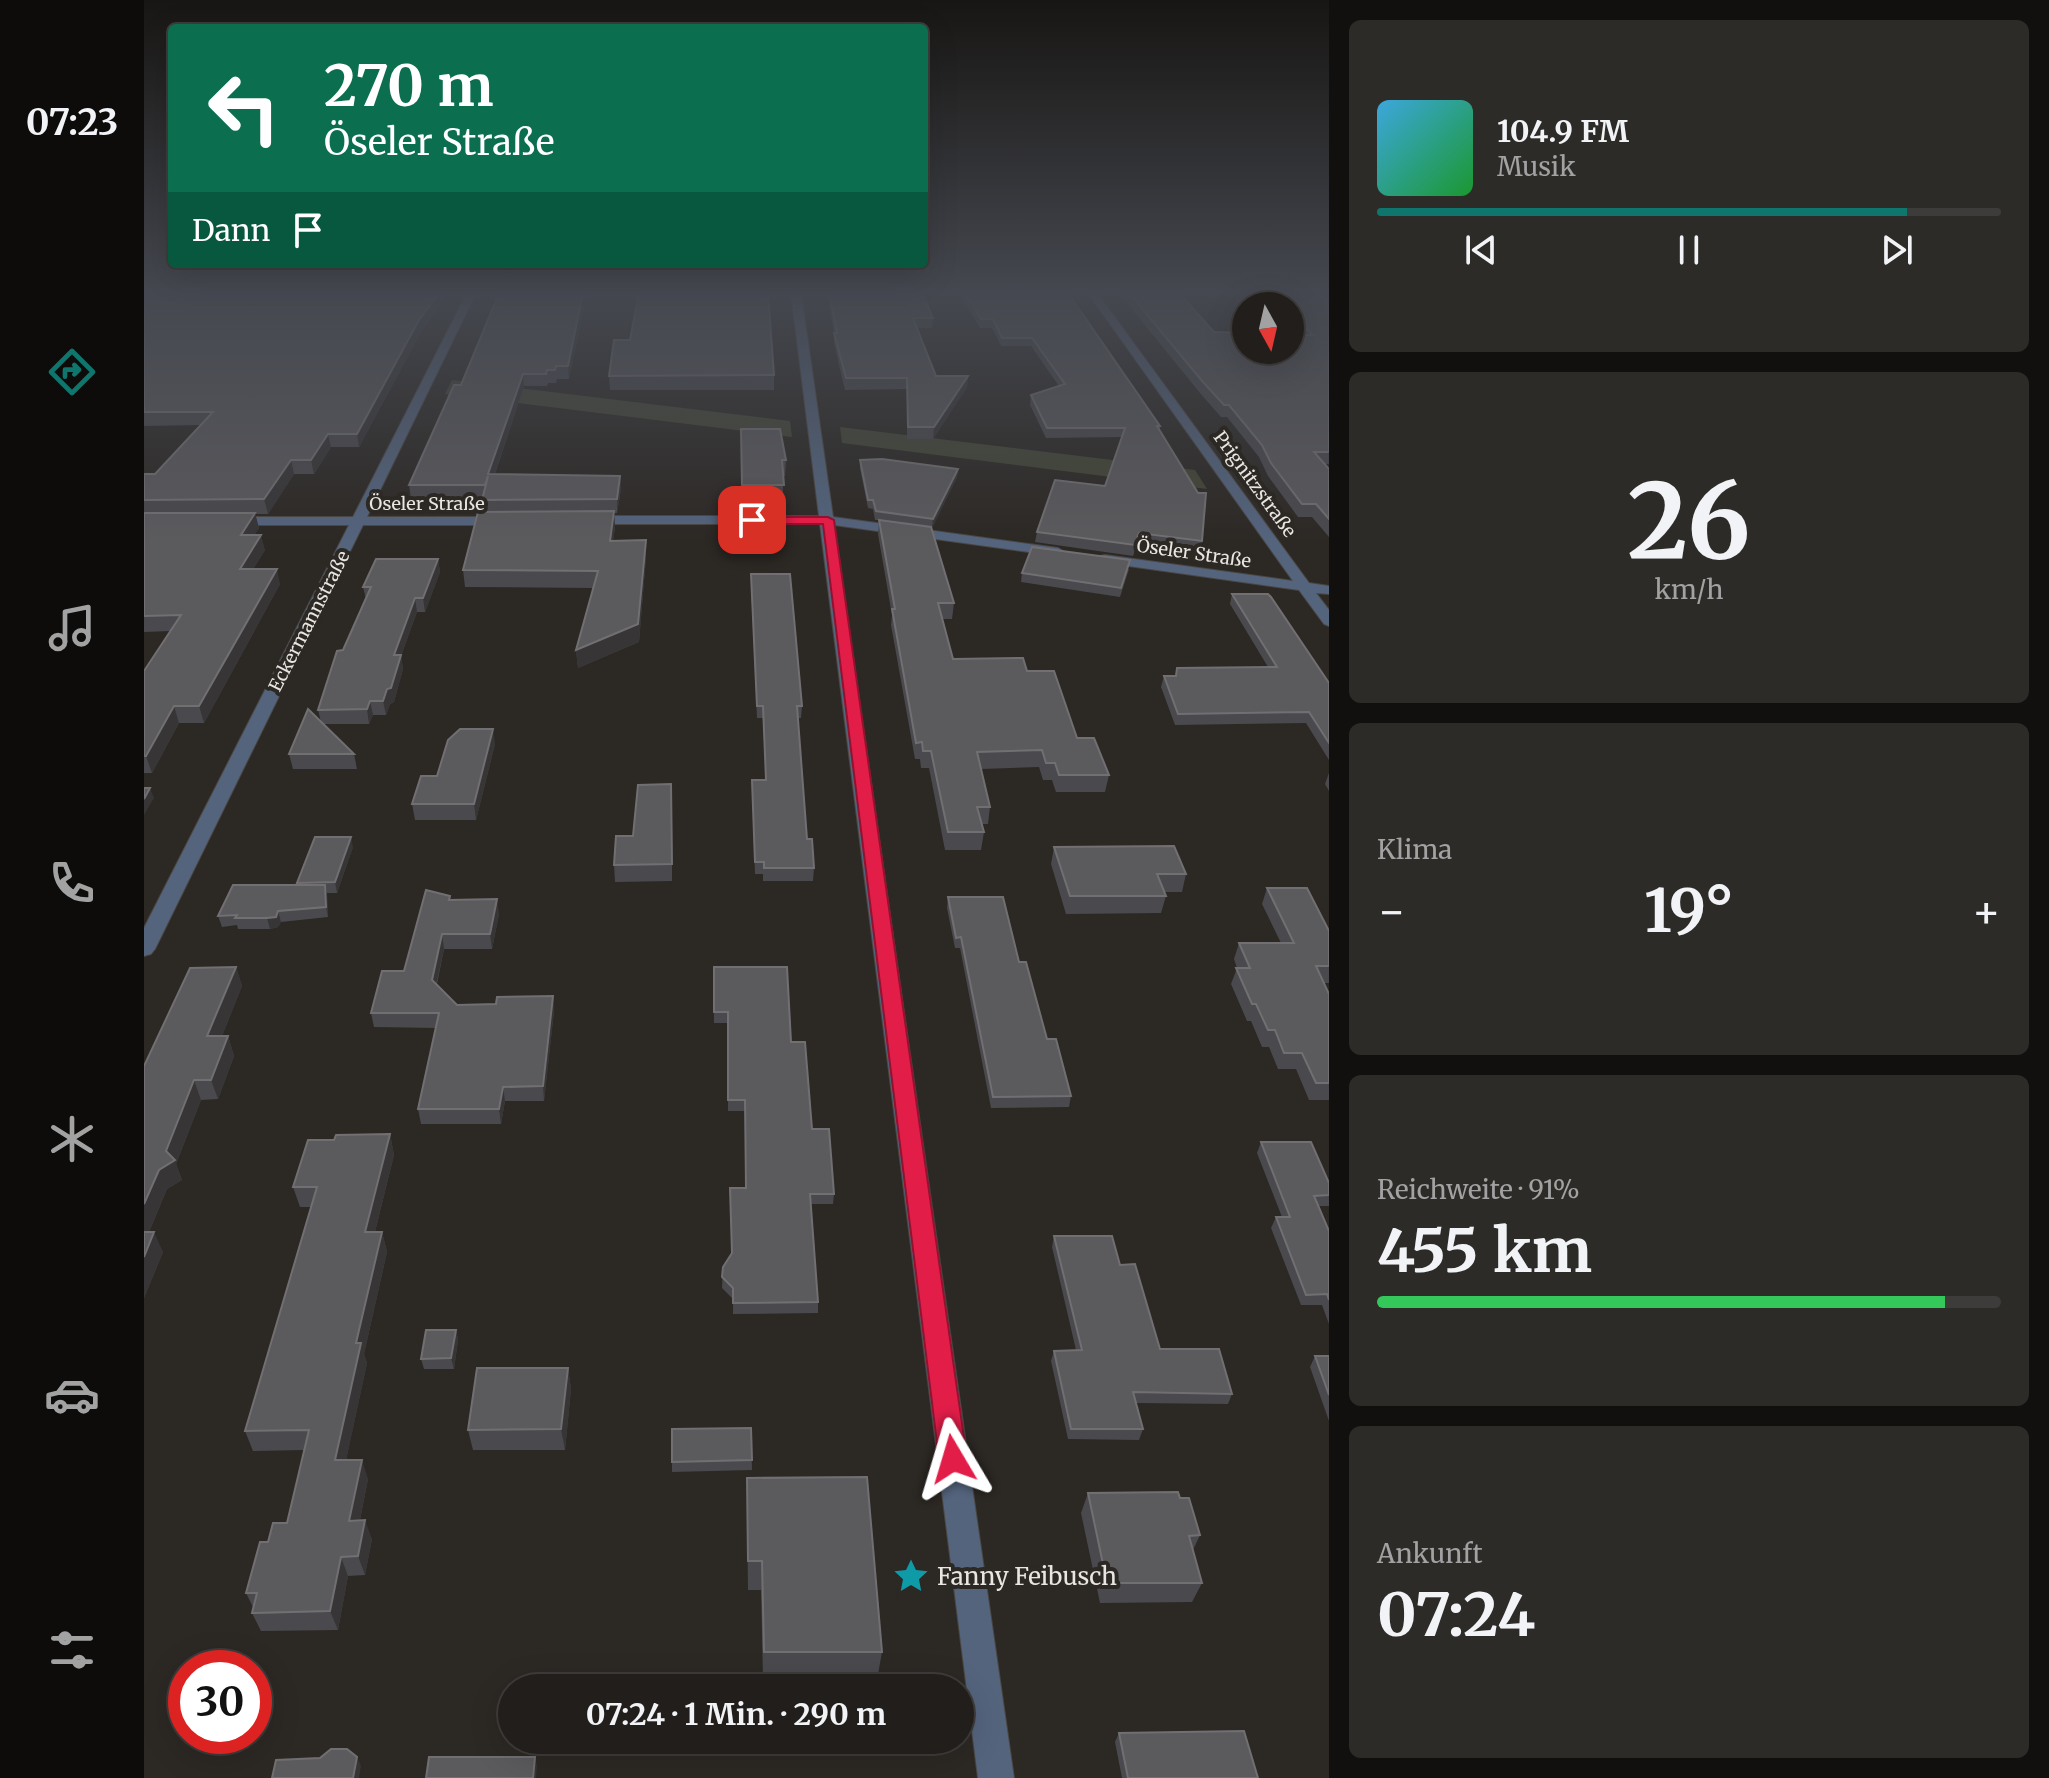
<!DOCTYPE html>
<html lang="de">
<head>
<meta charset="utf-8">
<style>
  body { margin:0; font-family:Merriweather,serif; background:#2d2b28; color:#f1f3f6; height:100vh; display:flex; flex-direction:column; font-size:30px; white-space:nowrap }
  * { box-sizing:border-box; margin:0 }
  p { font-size:26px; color:#a2a2a3 }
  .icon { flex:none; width:44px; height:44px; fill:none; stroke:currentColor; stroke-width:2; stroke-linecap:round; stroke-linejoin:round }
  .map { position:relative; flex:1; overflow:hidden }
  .side { display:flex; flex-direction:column; gap:20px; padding:20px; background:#12100f; width:720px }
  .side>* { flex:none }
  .hud { position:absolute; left:24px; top:24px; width:760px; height:244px; border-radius:8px; box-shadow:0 8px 32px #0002,0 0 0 2px #3e3c3a; background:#0b6e4f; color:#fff; overflow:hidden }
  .needle { width:52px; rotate:172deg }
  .fabs { position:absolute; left:1088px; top:292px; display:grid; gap:16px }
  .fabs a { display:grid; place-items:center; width:72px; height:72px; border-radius:50%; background:#211e1b; box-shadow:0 8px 32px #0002,0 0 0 2px #3e3c3a; font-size:40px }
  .speed { position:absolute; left:24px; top:1650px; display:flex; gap:16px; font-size:40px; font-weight:700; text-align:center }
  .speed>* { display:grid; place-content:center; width:104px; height:104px; border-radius:50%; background:#211e1b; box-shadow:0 8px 32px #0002,0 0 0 2px #3e3c3a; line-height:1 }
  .speed .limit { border:12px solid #d22; background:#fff; color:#111 }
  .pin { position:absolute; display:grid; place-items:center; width:68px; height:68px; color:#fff; margin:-34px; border-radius:16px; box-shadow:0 4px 12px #0006 }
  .me { position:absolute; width:88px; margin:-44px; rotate:353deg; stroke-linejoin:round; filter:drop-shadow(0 0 6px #0008) }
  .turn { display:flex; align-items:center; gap:28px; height:168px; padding:0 24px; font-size:36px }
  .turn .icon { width:104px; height:104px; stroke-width:2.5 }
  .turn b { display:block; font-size:56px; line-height:68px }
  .then { display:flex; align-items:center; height:76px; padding:0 24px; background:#0003; gap:16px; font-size:30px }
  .big { font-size:60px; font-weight:700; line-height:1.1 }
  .side .widget { flex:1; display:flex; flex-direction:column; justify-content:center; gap:12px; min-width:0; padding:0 28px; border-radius:12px; background:#2d2b28 }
  .side .dial { align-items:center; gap:0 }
  .dial b { font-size:104px; line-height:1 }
  .song { display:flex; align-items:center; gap:24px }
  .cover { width:96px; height:96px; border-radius:12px; background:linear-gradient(135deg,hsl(200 70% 55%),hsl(130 70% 35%)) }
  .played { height:8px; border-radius:4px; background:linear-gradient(90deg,#0f766e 85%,#3e3c3a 85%) }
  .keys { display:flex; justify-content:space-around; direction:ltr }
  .heat { display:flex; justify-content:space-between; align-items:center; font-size:44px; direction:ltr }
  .charge { height:12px; border-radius:6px; background:linear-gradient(90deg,#34c759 91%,#3e3c3a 0) }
  .trip { position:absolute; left:354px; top:1674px; width:476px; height:80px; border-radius:40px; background:#211e1b; box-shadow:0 8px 32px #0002,0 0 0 2px #3e3c3a; font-weight:700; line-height:80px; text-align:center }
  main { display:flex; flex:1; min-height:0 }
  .tab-bar { display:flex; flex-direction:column; width:144px; justify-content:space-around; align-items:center; background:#0d0c0b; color:#a2a2a3 }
  .tab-bar .icon { width:56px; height:56px }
  .tab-bar .on { color:#0f766e }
  .tab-bar b { font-size:36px; color:#f1f3f6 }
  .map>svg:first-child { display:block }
  .green { fill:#434535 }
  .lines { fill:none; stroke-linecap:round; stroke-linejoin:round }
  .minor-casing { stroke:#4a4642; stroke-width:2 }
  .minor { fill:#54647d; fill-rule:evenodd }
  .wall { fill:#4a494d }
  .shaded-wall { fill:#373536 }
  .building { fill:#5b5a5d; stroke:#716f72; stroke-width:2 }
  .route { fill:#e11d48; stroke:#92132f; stroke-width:2 }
  .labels { text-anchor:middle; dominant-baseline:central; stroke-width:8; stroke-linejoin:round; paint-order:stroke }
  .far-street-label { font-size:18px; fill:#e8e5e2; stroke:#2c2824 }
  .near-poi-label { font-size:24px; fill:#e8e5e2; stroke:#2c2824; text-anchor:start }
</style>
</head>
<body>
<main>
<nav class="tab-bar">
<b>07:23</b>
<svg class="icon on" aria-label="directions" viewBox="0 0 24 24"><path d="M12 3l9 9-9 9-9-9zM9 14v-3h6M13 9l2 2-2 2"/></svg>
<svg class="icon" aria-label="music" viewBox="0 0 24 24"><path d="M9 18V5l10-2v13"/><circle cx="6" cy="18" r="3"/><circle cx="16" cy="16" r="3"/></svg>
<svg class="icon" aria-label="phone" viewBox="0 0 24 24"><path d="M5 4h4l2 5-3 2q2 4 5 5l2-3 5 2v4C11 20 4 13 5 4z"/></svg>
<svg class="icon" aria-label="climate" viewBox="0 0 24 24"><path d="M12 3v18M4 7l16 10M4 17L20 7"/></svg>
<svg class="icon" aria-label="car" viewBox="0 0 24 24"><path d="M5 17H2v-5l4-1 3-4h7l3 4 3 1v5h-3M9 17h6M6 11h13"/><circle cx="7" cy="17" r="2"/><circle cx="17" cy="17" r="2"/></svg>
<svg class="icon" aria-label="filters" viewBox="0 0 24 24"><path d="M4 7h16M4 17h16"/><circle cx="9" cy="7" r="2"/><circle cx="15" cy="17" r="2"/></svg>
</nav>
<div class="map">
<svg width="1185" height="1778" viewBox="0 0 1185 1778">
  <rect width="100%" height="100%" fill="#2c2824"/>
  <g class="green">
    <polygon points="308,380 646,421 648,437 301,394"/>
    <polygon points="696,427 1051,470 1063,489 698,443"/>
  </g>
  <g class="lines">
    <g class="minor-casing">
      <g id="minor">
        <polygon points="323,293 332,293 223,517 356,517 363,521 356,525 219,525 11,949 7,954 0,956 0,928 205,525 88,525 81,521 88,517 209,517"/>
        <polygon points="647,293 657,293 689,517 914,548 921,552 914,556 690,525 870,1778 834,1778 676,524 444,524 437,520 444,516 675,516"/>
        <polygon points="944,293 953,293 1165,583 1185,586 1185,594 1172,593 1185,610 1185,626 1180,624 1155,590 956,562 956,556 961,555 1149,581"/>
      </g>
    </g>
    <use href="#minor" class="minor"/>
  </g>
  <g class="wall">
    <polygon points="0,293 305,293 277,332 215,447 187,447 170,474 150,474 124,514 111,514 115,528 110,535 121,550 109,569 136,584 60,723 35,723 8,773 0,773 0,671 26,631 0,632 0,474 11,474 56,425 0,426"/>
    <polygon points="355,293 443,293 425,379 413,379 412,383 404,383 403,386 380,386 351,474 476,476 477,489 473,513 470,513 471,527 469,541 502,540 502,557 495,642 434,668 432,650 449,588 321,587 319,570 339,512 338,498 267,499 265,485 317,385"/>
    <polygon points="683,293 778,293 789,318 788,328 773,328 792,376 824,376 823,387 789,439 763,439 763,389 701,390 690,343 690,333"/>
    <polygon points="815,293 924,293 1016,426 1016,430 1058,541 1055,552 993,544 989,556 891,542 893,532 961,486 978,437 902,438 886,405 887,395 915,386 887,346 857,346 848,328 836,328"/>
    <polygon points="975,293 1035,293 1070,332 1154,335 1146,328 1146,306 1123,306 1110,293 1185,293 1185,464 1181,464 1185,469 1185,537 1168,517 1154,517 1124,476 1115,457 1083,417 1077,417 1056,393"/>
    <polygon points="630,375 630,390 466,390 465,376"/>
    <polygon points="597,429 642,460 641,476 639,476 639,501 598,501"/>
    <polygon points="716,460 814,469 813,477 788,528 810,603 808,619 798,619 809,659 883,671 933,738 965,775 961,792 912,792 908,780 899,780 895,767 837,769 846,807 844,824 838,824 840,832 837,850 801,850 785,768 777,768 776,759 771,759 747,625 748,615 734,534 735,520 731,520 729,509 724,508 716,468"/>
    <polygon points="294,559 296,572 281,612 273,612 257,656 259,669 250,702 246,704 242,715 229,715 225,724 179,724 210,754 213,769 149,769 145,754 177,722 174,710 222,599 219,587"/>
    <polygon points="985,569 976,597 877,582 878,573"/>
    <polygon points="607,585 658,706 657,718 654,718 663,839 670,868 669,881 619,881 619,874 611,874 608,792 622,780 619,718 613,718"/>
    <polygon points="1088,594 1185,683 1185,760 1162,723 1031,725 1017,687 1020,676 1031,676 1033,668 1124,667 1086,604"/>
    <polygon points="351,744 332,820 271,820 268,804 293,776"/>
    <polygon points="1185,773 1185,791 1181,784"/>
    <polygon points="528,801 528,881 471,882 470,865 489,836"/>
    <polygon points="209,847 193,893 183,893 184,917 137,922 134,927 126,929 94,929 93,925 78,927 74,916 154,885 153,883"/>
    <polygon points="910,847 1042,874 1038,892 1020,892 1022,896 1017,913 922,914 907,864"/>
    <polygon points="1123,888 1185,931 1185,983 1180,983 1185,994 1185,1100 1165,1100 1152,1069 1134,1069 1125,1047 1118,1047 1107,1021 1103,1021 1087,984 1093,968 1090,959 1095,943 1137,943 1118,904"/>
    <polygon points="804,897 875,962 903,1039 927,1096 925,1107 847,1108 816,948 811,948 803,908"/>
    <polygon points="307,900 355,914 348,949 300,949 293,984 313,1005 352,1004 409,996 410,1011 400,1101 361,1101 357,1124 277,1124 274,1109 292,1028 230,1027 227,1013 260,971"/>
    <polygon points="92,967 98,986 78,1036 84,1036 90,1056 74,1099 57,1100 32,1164 38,1180 23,1189 5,1232 19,1252 0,1298 0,1066"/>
    <polygon points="570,967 647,1042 668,1129 690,1194 689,1204 667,1204 674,1302 674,1313 589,1314 589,1299 578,1288 579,1267 588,1253 602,1188 601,1111 584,1111 584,1023 570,1023"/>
    <polygon points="246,1134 250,1155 231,1232 238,1232 243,1252 220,1354 223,1363 202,1460 224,1479 216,1520 228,1539 221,1575 204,1576 194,1630 117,1631 108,1613 109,1607 102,1593 124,1542 143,1523 160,1450 109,1451 101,1431 167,1207 156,1207 149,1187 190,1140"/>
    <polygon points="1117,1142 1185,1183 1185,1206 1175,1206 1185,1231 1185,1324 1178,1305 1157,1305 1127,1228 1132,1217 1138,1217 1113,1153"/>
    <polygon points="910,1236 976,1265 1016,1349 1088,1394 1084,1404 992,1403 999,1429 995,1440 924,1439 907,1361 910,1351 932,1350 908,1247"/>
    <polygon points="312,1330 314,1340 310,1369 280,1369 277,1359"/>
    <polygon points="1171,1356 1185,1356 1185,1421 1166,1367"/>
    <polygon points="424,1368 427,1389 421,1450 329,1450 324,1430"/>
    <polygon points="607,1428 608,1470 528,1472 528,1462"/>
    <polygon points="944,1493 1036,1498 1056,1535 1049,1550 1058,1583 1048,1602 956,1603 937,1513"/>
    <polygon points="603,1508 738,1652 733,1680 619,1680 617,1590 604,1590"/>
    <polygon points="975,1733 1114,1778 978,1778 971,1742"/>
  </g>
  <g class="shaded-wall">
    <polygon points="295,293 305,293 277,332 215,447 213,434 275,320"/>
    <polygon points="439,293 443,293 425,379 424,366"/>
    <polygon points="379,374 380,386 346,488 344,474"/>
    <polygon points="824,376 823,387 789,439 790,427"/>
    <polygon points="184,434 187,447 170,474 167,460"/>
    <polygon points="147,460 150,474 124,514 120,499"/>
    <polygon points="814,469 813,477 788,528 789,519"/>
    <polygon points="476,476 477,489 473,513 473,499"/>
    <polygon points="470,511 471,527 467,557 466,541"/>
    <polygon points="111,513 115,528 101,550 97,535"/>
    <polygon points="117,535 121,550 100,584 96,569"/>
    <polygon points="502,540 502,557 495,642 434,668 432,650"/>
    <polygon points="294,559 296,572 281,612 279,598"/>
    <polygon points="133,569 136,584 60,723 55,706"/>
    <polygon points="271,598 273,612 257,656 259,669 250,702 246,704 242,715 239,701 250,655"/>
    <polygon points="226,701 229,715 225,724 223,709"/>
    <polygon points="30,706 35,723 8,773 2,756"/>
    <polygon points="349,729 351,744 332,820 330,804"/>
    <polygon points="6,788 10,798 0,815 0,799"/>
    <polygon points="207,837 209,847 193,893 191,882"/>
    <polygon points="181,885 183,896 184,917 182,907"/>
    <polygon points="353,899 355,914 348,949 346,934"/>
    <polygon points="134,911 137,922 134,927 126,929 123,918"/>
    <polygon points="298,934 300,949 290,994 288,980"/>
    <polygon points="92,967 98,986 70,1056 63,1036"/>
    <polygon points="409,996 410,1011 400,1101 399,1086"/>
    <polygon points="84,1036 90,1056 74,1099 67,1080"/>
    <polygon points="50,1080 57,1100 32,1164 38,1180 23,1189 0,1244 0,1204"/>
    <polygon points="359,1087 361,1101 357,1124 355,1109"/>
    <polygon points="246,1134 250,1155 226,1252 221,1232"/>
    <polygon points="10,1232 19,1252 0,1298 0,1257"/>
    <polygon points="238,1232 243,1252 220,1354 223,1363 198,1480 191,1460 212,1343"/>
    <polygon points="312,1330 314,1340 310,1369 307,1358"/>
    <polygon points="424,1368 427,1389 421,1450 417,1429"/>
    <polygon points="218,1460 224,1479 212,1540 205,1521"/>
    <polygon points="221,1520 228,1539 221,1575 214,1556"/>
    <polygon points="197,1557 204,1576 194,1630 186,1611"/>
    <polygon points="213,1757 217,1766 215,1778 209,1778"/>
    <polygon points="391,1757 393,1766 392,1778 389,1778"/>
  </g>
  <g class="building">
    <polygon points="0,293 295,293 275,320 213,434 184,434 167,460 147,460 120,499 0,500 0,474 11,474 69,412 0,412"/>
    <polygon points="355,293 439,293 424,366 412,366 411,370 403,370 402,374 379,374 344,474 476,476 473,499 338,500 344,476 341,485 265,485 310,385 317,385"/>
    <polygon points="495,293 624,293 630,375 465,376 470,340 486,340"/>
    <polygon points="685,293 778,293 789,318 769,318 792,376 824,376 790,427 764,427 763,378 702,378 690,333 693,333"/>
    <polygon points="821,293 924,293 1016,426 1013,426 1054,493 1062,493 1058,541 995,533 991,545 893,532 911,480 961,486 981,428 903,428 887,395 921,384 888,338 858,338 849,319 837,319"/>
    <polygon points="985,293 1035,293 1070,332 1102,333 1102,350 1146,350 1146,335 1169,335 1146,315 1146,306 1137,306 1123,293 1185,293 1185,452 1170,452 1185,469 1185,519 1172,504 1158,504 1127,463 1118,445 1085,405 1080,405 1059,382"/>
    <polygon points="597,429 636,429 642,460 638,460 640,485 598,485"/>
    <polygon points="738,459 814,469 789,519 732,511 729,500 724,500 716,460"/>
    <polygon points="470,511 466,541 502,540 494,624 432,650 454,571 319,570 334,512"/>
    <polygon points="0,513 111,513 97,535 117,535 96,569 133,569 55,706 30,706 2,756 0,756 0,671 37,615 0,616"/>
    <polygon points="735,520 787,527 810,603 794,603 809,659 879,658 883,671 910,671 933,738 950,738 965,775 915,775 911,763 902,763 898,750 833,752 846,807 833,807 840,832 804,832 787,751 779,751 778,742 772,743 748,609 751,609"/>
    <polygon points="888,547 986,560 977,588 878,573"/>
    <polygon points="232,559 294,559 279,598 271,598 250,655 257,655 247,688 243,689 239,701 226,701 223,709 174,710 193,651 199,650 227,587 219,587"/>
    <polygon points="607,574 646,574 658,706 653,706 663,839 668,839 670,868 620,868 620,862 611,862 608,780 622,780 619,706 613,706"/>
    <polygon points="1088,594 1124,594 1127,597 1185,683 1185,743 1165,712 1034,714 1020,676 1032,676 1033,668 1133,667"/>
    <polygon points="164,709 210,754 145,754"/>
    <polygon points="316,729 349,729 330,804 268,804 277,776 293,776 304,740"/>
    <polygon points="527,784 528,864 470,865 472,836 489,836 494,785"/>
    <polygon points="0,788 6,788 0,799"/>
    <polygon points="171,837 207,837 191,882 153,883"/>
    <polygon points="1030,846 1042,874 1013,874 1022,896 926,896 910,847"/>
    <polygon points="89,885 181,885 182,907 134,911 132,917 123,918 91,918 93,915 74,916"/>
    <polygon points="1123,888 1163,888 1185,931 1185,966 1172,966 1185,994 1185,1083 1172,1083 1158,1053 1140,1053 1131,1030 1124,1030 1112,1004 1108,1004 1092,968 1106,968 1095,943 1150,943"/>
    <polygon points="282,890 306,896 305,900 353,899 346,934 298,934 288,980 313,1005 352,1004 353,997 409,996 399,1086 359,1087 355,1109 274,1109 295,1013 227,1013 238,971 260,971"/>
    <polygon points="804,897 859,897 875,962 882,962 903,1039 912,1039 927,1096 849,1097 817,937 812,938"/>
    <polygon points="92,967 63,1036 84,1036 67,1080 50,1080 22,1151 31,1160 15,1170 0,1204 0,1066 46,968"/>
    <polygon points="570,967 643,967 647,1042 661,1042 668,1129 685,1129 690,1194 666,1194 674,1302 589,1303 589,1288 578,1277 579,1267 588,1253 586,1188 602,1188 601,1100 584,1100 584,1012 570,1012"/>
    <polygon points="246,1134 221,1232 238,1232 212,1343 217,1343 191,1460 218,1460 205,1521 221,1520 214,1556 197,1557 186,1611 108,1613 113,1593 102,1593 116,1542 124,1542 129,1523 143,1523 165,1430 101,1431 173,1187 149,1187 164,1140 190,1140 192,1135"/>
    <polygon points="1117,1142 1167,1142 1185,1183 1185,1195 1170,1196 1185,1231 1185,1300 1183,1294 1162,1295 1132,1217 1146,1217"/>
    <polygon points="0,1232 10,1232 0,1257"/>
    <polygon points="910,1236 968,1236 976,1265 991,1264 1016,1349 1075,1349 1088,1394 989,1392 999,1429 927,1429 910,1351 938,1350"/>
    <polygon points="282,1330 312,1330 307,1358 277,1359"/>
    <polygon points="1171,1356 1185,1356 1185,1395"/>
    <polygon points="333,1368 424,1368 417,1429 324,1430"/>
    <polygon points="607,1428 608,1460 528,1462 528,1429"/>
    <polygon points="723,1477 738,1652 620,1652 618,1561 604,1561 603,1478"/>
    <polygon points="1034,1492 1036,1498 1045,1498 1056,1535 1045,1536 1058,1583 963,1583 944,1493"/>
    <polygon points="1100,1731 1114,1778 984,1778 975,1733"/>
    <polygon points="187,1749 203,1749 213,1757 209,1778 128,1778 132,1760 176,1758"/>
    <polygon points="285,1757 391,1757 389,1778 282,1778"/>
  </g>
  <linearGradient id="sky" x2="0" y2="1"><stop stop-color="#181614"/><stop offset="0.54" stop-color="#454850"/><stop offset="1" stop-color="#454850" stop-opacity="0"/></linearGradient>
  <rect width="1185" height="542" fill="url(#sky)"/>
  <polygon class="route" points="604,517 684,517 690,520 823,1459 819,1468 809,1472 799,1468 795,1459 679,524 608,524 604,523"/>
  <defs>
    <g id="sight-bare" transform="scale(2.76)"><path d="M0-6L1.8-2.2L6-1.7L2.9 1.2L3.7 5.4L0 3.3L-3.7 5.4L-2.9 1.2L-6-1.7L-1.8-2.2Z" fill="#0f9aa8" stroke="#2c2824" stroke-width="2.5" paint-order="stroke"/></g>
  </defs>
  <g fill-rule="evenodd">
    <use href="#sight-bare" x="767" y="1576"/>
  </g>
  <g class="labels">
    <g class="far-street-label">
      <text transform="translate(1111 484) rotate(54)">Prignitzstraße</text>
      <text x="283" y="503">Öseler Straße</text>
      <text transform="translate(1050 553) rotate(8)">Öseler Straße</text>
      <text transform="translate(165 621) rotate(-63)">Eckermannstraße</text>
    </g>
    <g class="near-poi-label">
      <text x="793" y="1576">Fanny Feibusch</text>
    </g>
  </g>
</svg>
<div class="fabs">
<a><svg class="needle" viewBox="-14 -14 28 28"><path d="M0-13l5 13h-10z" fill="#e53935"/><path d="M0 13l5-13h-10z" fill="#a2a2a3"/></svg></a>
</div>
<div class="speed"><div class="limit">30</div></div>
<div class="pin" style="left:608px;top:520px;background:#d93025"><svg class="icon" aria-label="arrive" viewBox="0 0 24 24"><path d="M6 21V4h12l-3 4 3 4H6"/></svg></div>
<svg class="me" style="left:809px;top:1459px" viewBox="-20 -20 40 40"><path d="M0-17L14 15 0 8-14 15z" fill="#e11d48" stroke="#fff" stroke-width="4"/></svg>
<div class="trip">07:24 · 1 Min. · 290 m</div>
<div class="hud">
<div class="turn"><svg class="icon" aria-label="left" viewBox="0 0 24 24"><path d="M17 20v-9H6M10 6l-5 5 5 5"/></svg><div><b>270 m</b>Öseler Straße</div></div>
<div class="then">Dann<svg class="icon" aria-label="arrive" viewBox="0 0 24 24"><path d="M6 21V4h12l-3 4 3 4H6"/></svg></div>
</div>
</div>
<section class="side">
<div class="widget">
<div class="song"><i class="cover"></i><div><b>104.9 FM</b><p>Musik</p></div></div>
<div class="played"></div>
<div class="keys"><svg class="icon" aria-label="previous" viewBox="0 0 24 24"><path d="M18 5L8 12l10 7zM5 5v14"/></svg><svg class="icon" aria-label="pause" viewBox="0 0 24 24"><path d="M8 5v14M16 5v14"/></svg><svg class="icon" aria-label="next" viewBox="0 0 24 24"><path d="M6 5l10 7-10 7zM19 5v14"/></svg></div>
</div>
<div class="widget dial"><b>26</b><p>km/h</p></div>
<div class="widget"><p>Klima</p>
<div class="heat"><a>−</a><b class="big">19°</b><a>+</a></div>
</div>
<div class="widget"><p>Reichweite · 91%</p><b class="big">455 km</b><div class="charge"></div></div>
<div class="widget"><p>Ankunft</p><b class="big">07:24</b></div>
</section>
</main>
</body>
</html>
